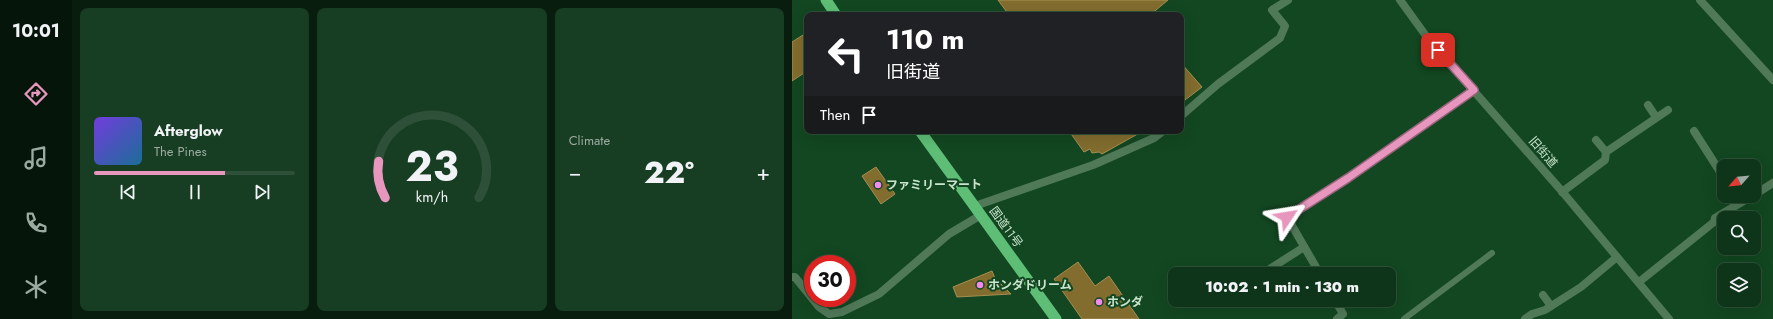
<!DOCTYPE html>
<html lang="en">
<head>
<meta charset="utf-8">
<style>
  body { margin:0; font-family:Jost,"Noto Sans JP",sans-serif; background:#173d22; color:#f1f3f6; height:100vh; display:flex; flex-direction:column; font-size:15px; white-space:nowrap }
  * { box-sizing:border-box; margin:0 }
  p { font-size:13px; color:#9baba2 }
  .icon { flex:none; width:22px; height:22px; fill:none; stroke:currentColor; stroke-width:2; stroke-linecap:round; stroke-linejoin:round }
  .map { position:relative; flex:1; overflow:hidden }
  .details { display:flex; flex-direction:column; gap:8px; padding:8px; background:#081d0e; width:720px }
  .details>* { flex:none }
  .guide { position:absolute; left:12px; top:12px; width:380px; height:122px; border-radius:8px; box-shadow:0 4px 16px #0002,0 0 0 1px #2e5038; background:#202124; color:#fff; overflow:hidden }
  .needle { width:26px; rotate:243deg }
  .tools { position:absolute; left:925px; top:159px; display:grid; gap:8px }
  .tools a { display:grid; place-items:center; width:44px; height:44px; border-radius:8px; background:#0e3519; box-shadow:0 4px 16px #0002,0 0 0 1px #2e5038; font-size:20px }
  .speed { position:absolute; left:12px; top:255px; display:flex; gap:8px; font-size:20px; font-weight:700; text-align:center }
  .speed>* { display:grid; place-content:center; width:52px; height:52px; border-radius:50%; background:#0e3519; box-shadow:0 4px 16px #0002,0 0 0 1px #2e5038; line-height:1 }
  .speed .limit { border:6px solid #d22; background:#fff; color:#111 }
  .pin { position:absolute; display:grid; place-items:center; width:34px; height:34px; color:#fff; margin:-17px; border-radius:8px; box-shadow:0 2px 6px #0006 }
  .me { position:absolute; width:44px; margin:-22px; rotate:57deg; stroke-linejoin:round; filter:drop-shadow(0 0 3px #0008) }
  .turn { display:flex; align-items:center; gap:14px; height:84px; padding:0 16px; font-size:18px }
  .turn .icon { width:52px; height:52px; stroke-width:2.5 }
  .turn b { display:block; font-size:28px; line-height:34px }
  .then { display:flex; align-items:center; height:38px; padding:0 16px; background:#0003; gap:8px; font-size:15px }
  .big { font-size:30px; font-weight:800; line-height:1.1 }
  .details .widget { flex:1; display:flex; flex-direction:column; justify-content:center; gap:6px; min-width:0; padding:0 14px; border-radius:8px; background:#173d22 }
  .details .dial { align-items:center; gap:0 }
  .dial svg { height:104px; overflow:visible; fill:none; stroke:#2e5038; stroke-width:7; stroke-linecap:round; text-anchor:middle }
  .dial text { fill:#f1f3f6; stroke:none }
  .song { display:flex; align-items:center; gap:12px }
  .cover { width:48px; height:48px; border-radius:6px; background:linear-gradient(135deg,hsl(260 70% 55%),hsl(200 70% 35%)) }
  .played { height:4px; border-radius:2px; background:linear-gradient(90deg,#e797bd 65%,#2e5038 65%) }
  .keys { display:flex; justify-content:space-around; direction:ltr }
  .heat { display:flex; justify-content:space-between; align-items:center; font-size:22px; direction:ltr }
  .details .tiles { flex:1; display:grid; gap:8px; grid-template-columns:repeat(3,1fr) }
  .trip { position:absolute; left:376px; top:267px; width:228px; height:40px; border-radius:8px; background:#0e3519; box-shadow:0 4px 16px #0002,0 0 0 1px #2e5038; font-weight:800; line-height:40px; text-align:center }
  main { display:flex; flex:1; min-height:0 }
  .menu { display:flex; flex-direction:column; width:72px; justify-content:space-around; align-items:center; background:#06150a; color:#9baba2 }
  .menu .icon { width:28px; height:28px }
  .menu .active { color:#e797bd }
  .menu b { font-size:18px; color:#f1f3f6 }
  .map>svg:first-child { display:block }
  .building { fill:#826c2e; stroke:#a68f52 }
  .lines { fill:none; stroke-linecap:round; stroke-linejoin:round }
  .service { stroke:#507958; stroke-width:6 }
  .minor { stroke:#507958; stroke-width:8 }
  .trunk { stroke:#5ebe76; stroke-width:11 }
  .route-casing { stroke:#96627b; stroke-width:10 }
  .route { stroke:#e797bd; stroke-width:7 }
  .poi-dot { fill:#f589ee; stroke:#124721; stroke-width:1.5 }
  .labels { text-anchor:middle; dominant-baseline:central; stroke-width:4; stroke-linejoin:round; paint-order:stroke }
  .street-label { font-size:12px; fill:#c9e4cd; stroke:#124721 }
  .poi-label { font-size:12px; font-weight:bold; fill:#c9e4cd; stroke:#124721; text-anchor:start }
</style>
</head>
<body>
<main>
<nav class="menu">
<b>10:01</b>
<svg class="icon active" aria-label="directions" viewBox="0 0 24 24"><path d="M12 3l9 9-9 9-9-9zM9 14v-3h6M13 9l2 2-2 2"/></svg>
<svg class="icon" aria-label="music" viewBox="0 0 24 24"><path d="M9 18V5l10-2v13"/><circle cx="6" cy="18" r="3"/><circle cx="16" cy="16" r="3"/></svg>
<svg class="icon" aria-label="phone" viewBox="0 0 24 24"><path d="M5 4h4l2 5-3 2q2 4 5 5l2-3 5 2v4C11 20 4 13 5 4z"/></svg>
<svg class="icon" aria-label="climate" viewBox="0 0 24 24"><path d="M12 3v18M4 7l16 10M4 17L20 7"/></svg>
</nav>
<section class="details">
<div class="tiles">
<div class="widget">
<div class="song"><i class="cover"></i><div><b>Afterglow</b><p>The Pines</p></div></div>
<div class="played"></div>
<div class="keys"><svg class="icon" aria-label="previous" viewBox="0 0 24 24"><path d="M18 5L8 12l10 7zM5 5v14"/></svg><svg class="icon" aria-label="pause" viewBox="0 0 24 24"><path d="M8 5v14M16 5v14"/></svg><svg class="icon" aria-label="next" viewBox="0 0 24 24"><path d="M6 5l10 7-10 7zM19 5v14"/></svg></div>
</div>
<div class="widget dial"><svg viewBox="0 0 100 80">
<path d="M14 69A42 42 0 1 1 86 69"/>
<path d="M14 69A42 42 0 0 1 9 41" stroke="#e797bd"/>
<text x="50" y="56" font-size="32" font-weight="700">23</text>
<text x="50" y="72" font-size="11">km/h</text>
</svg></div>
<div class="widget"><p>Climate</p>
<div class="heat"><a>−</a><b class="big">22°</b><a>+</a></div>
</div>
</div>
</section>
<div class="map">
<svg width="981" height="319" viewBox="0 0 981 319">
  <rect width="100%" height="100%" fill="#124721"/>
  <g class="building">
    <polygon points="206,0 376,0 358,15 217,15"/>
    <polygon points="11,35 15,42 15,71 0,81 0,42"/>
    <polygon points="389,63 410,87 389,103"/>
    <polygon points="277,131 351,131 310,154 307,152 300,153 298,149 292,152"/>
    <polygon points="84,167 103,194 89,204 70,176"/>
    <polygon points="286,262 303,286 317,276 347,319 290,319 262,279"/>
    <polygon points="200,271 204,281 208,283 219,294 165,297 161,287"/>
  </g>
  <g class="lines">
    <polyline class="service" points="612,319 700,253"/>
    <g class="minor">
      <polyline points="608,0 637,40 768,189 877,319"/>
      <polyline points="908,0 981,80"/>
      <polyline points="856,105 864,117"/>
      <polyline points="389,116 426,84 488,38 493,26 480,10 496,0"/>
      <polyline points="902,131 932,178"/>
      <polyline points="814,152 876,110"/>
      <polyline points="770,192 813,160 814,152 804,140"/>
      <polyline points="962,195 981,183"/>
      <polyline points="943,196 948,203"/>
      <polyline points="183,206 301,165 362,138 371,131"/>
      <polyline points="470,274 512,247"/>
      <polyline points="528,274 495,217 556,178 682,89"/>
      <polyline points="0,277 3,277 27,307 37,314 50,312 87,294 157,234 189,215"/>
      <polyline points="847,282 922,222 923,218 960,196"/>
      <polyline points="751,295 759,306"/>
      <polyline points="543,300 551,314 545,319"/>
      <polyline points="733,319 740,314 753,310 789,287 825,257"/>
    </g>
    <g class="trunk">
      <polyline points="34,0 44,15"/>
      <polyline points="128,131 264,319"/>
    </g>
  </g>
  <g class="lines">
    <g class="route-casing">
      <polyline id="route" points="495,217 556,178 682,90 646,50"/>
    </g>
    <use href="#route" class="route"/>
  </g>
  <g class="poi-dot">
    <circle cx="86" cy="185" r="4"/>
    <circle cx="188" cy="285" r="4"/>
    <circle cx="307" cy="302" r="4"/>
  </g>
  <g class="labels">
    <g class="street-label">
      <text transform="translate(751 152) rotate(49)">旧街道</text>
      <text transform="translate(214 227) rotate(54)">国道11号</text>
    </g>
    <g class="poi-label">
      <text x="94" y="185">ファミリーマート</text>
      <text x="196" y="285">ホンダドリーム</text>
      <text x="315" y="302">ホンダ</text>
    </g>
  </g>
</svg>
<div class="tools">
<a><svg class="needle" viewBox="-14 -14 28 28"><path d="M0-13l5 13h-10z" fill="#e53935"/><path d="M0 13l5-13h-10z" fill="#9baba2"/></svg></a>
<a><svg class="icon" aria-label="search" viewBox="0 0 24 24"><circle cx="10" cy="10" r="6"/><path d="M15 15l6 6"/></svg></a>
<a><svg class="icon" aria-label="layers" viewBox="0 0 24 24"><path d="M12 4l9 5-9 5-9-5zM3 14l9 5 9-5"/></svg></a>
</div>
<div class="speed"><div class="limit">30</div></div>
<div class="pin" style="left:646px;top:50px;background:#d93025"><svg class="icon" aria-label="arrive" viewBox="0 0 24 24"><path d="M6 21V4h12l-3 4 3 4H6"/></svg></div>
<svg class="me" style="left:495px;top:217px" viewBox="-20 -20 40 40"><path d="M0-17L14 15 0 8-14 15z" fill="#e797bd" stroke="#fff" stroke-width="4"/></svg>
<div class="trip">10:02 · 1 min · 130 m</div>
<div class="guide">
<div class="turn"><svg class="icon" aria-label="left" viewBox="0 0 24 24"><path d="M17 20v-9H6M10 6l-5 5 5 5"/></svg><div><b>110 m</b>旧街道</div></div>
<div class="then">Then<svg class="icon" aria-label="arrive" viewBox="0 0 24 24"><path d="M6 21V4h12l-3 4 3 4H6"/></svg></div>
</div>
</div>
</main>
</body>
</html>
